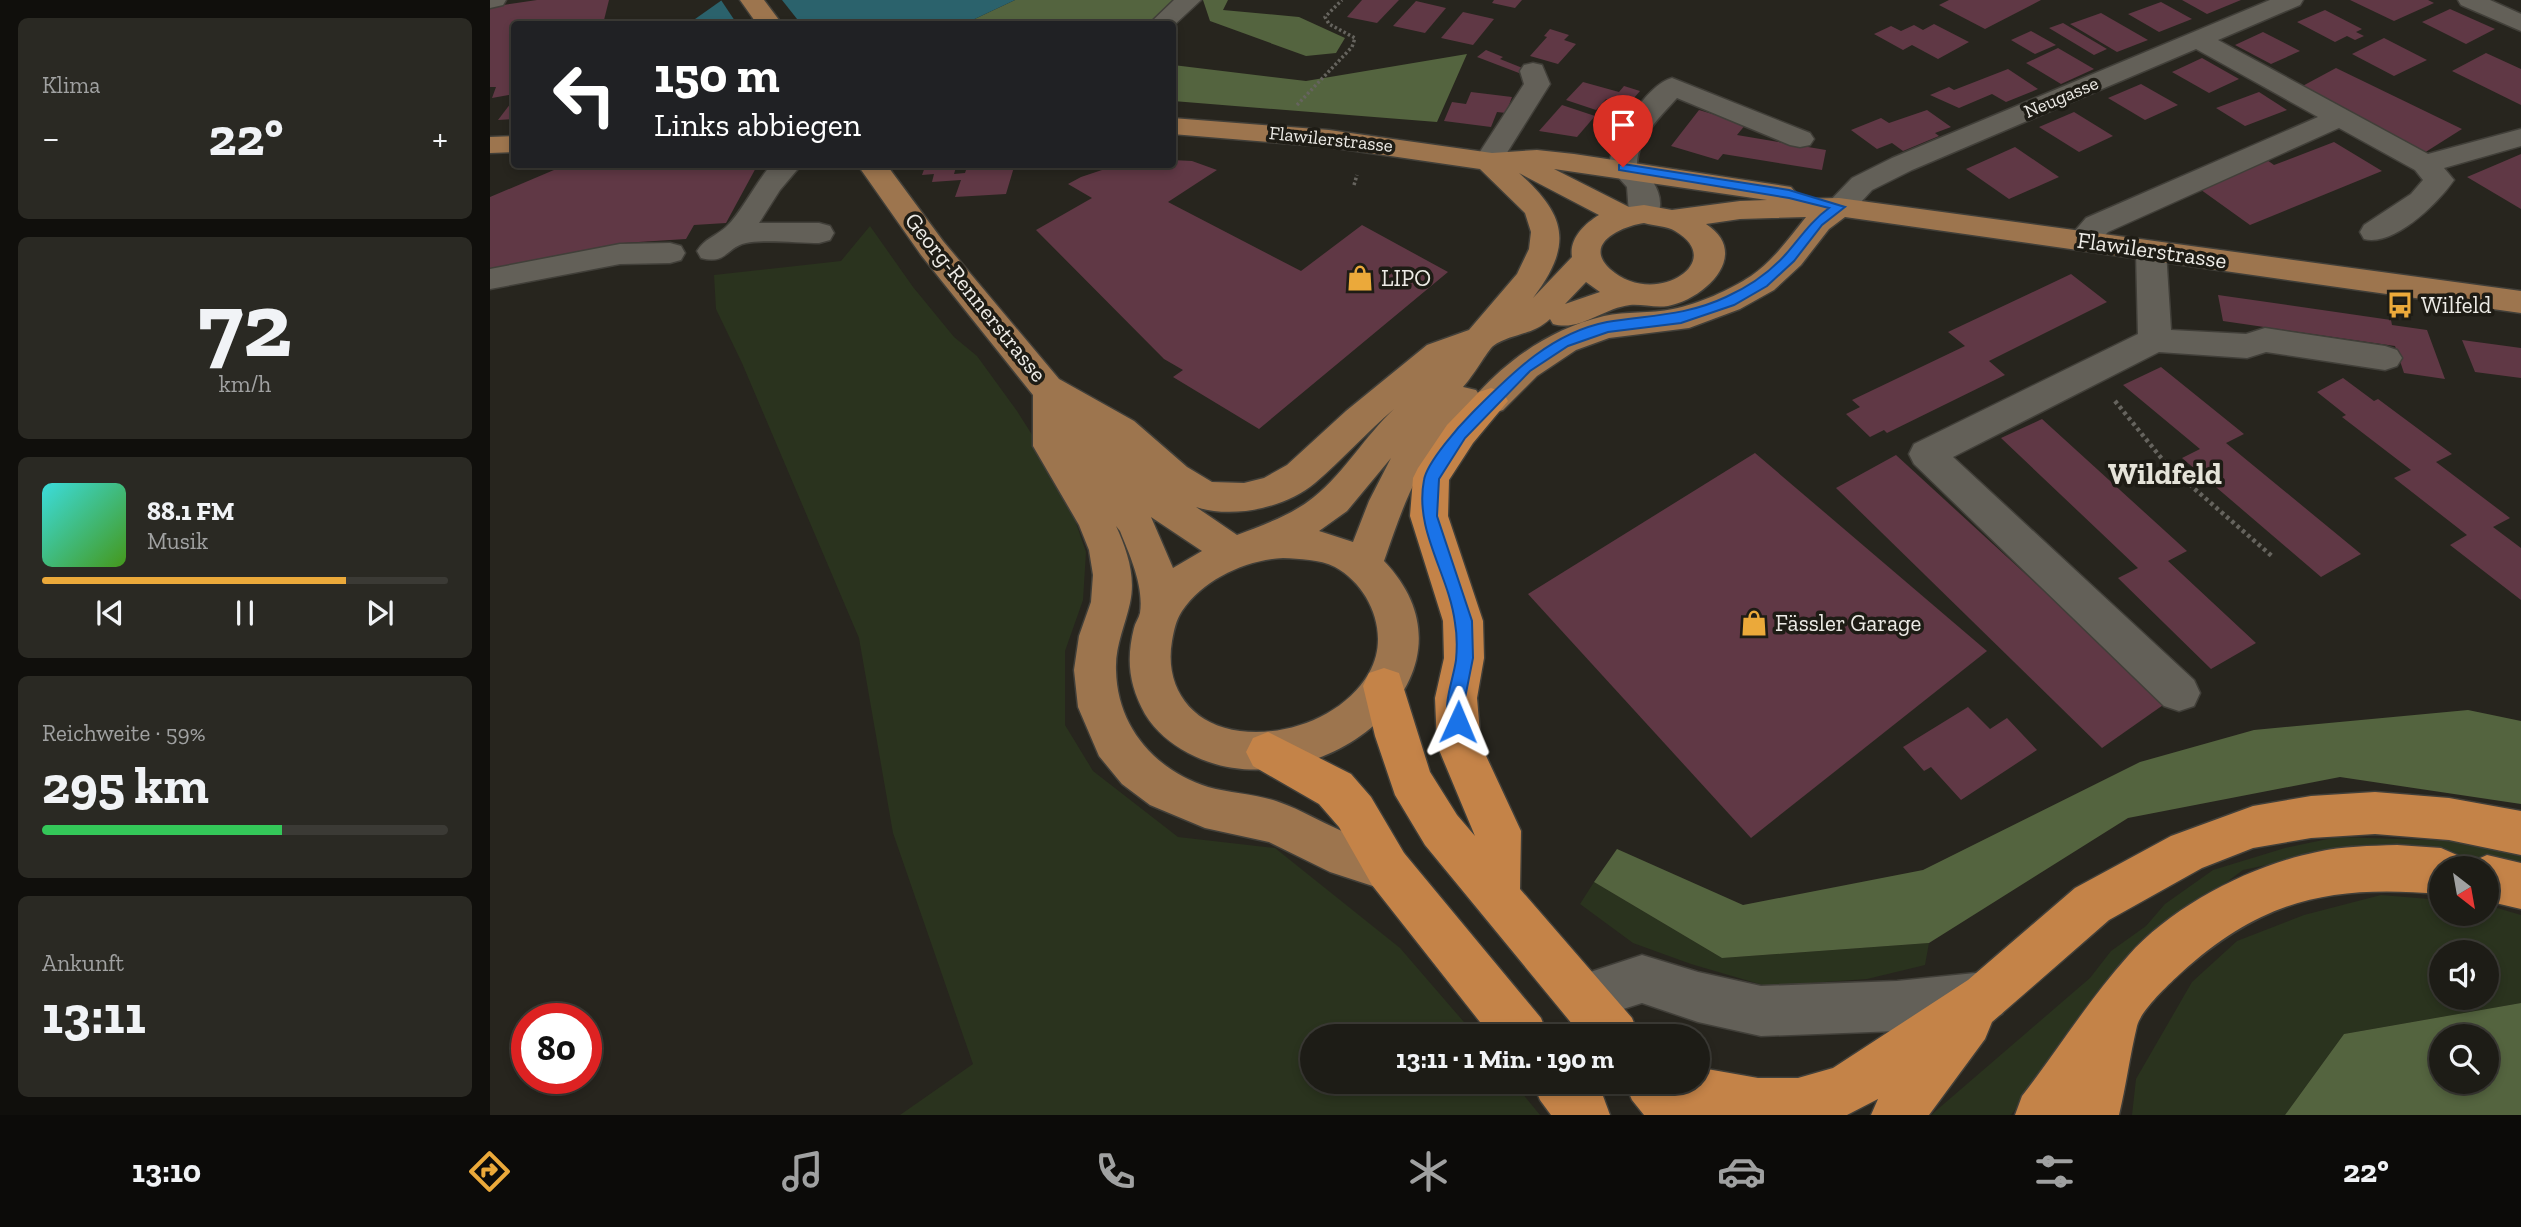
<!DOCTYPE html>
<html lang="de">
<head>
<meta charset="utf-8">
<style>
  body { margin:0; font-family:"Zilla Slab",serif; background:#2a2923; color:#f1f3f6; height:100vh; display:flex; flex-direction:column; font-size:26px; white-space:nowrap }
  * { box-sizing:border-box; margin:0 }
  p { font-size:23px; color:#a0a1a1 }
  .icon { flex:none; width:38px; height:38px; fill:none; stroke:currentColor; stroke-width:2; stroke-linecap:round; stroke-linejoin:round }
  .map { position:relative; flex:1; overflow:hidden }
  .side { display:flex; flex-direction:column; gap:18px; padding:18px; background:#100f0c; width:490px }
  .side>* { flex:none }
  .top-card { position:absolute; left:21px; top:21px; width:665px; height:147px; border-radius:7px; box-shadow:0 4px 10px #0003,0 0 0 2px #3b3a35; background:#202124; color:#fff; overflow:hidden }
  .needle { width:46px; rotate:149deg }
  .controls { position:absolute; left:1939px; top:856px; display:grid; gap:14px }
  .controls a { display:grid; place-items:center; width:70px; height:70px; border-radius:50%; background:#1d1c16; box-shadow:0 4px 10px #0003,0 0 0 2px #3b3a35; font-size:35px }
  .speed { position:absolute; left:21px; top:1003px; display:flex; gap:14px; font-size:35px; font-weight:700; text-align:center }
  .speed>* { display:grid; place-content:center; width:91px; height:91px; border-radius:50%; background:#1d1c16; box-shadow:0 4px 10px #0003,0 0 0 2px #3b3a35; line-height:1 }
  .speed .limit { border:10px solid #d22; background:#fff; color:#111 }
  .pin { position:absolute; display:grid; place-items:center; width:60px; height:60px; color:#fff; margin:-72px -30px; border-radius:50% 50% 50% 0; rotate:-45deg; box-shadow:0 0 7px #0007 }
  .pin .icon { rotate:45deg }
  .me { position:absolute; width:77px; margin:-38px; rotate:1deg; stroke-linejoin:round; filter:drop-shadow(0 0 5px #0008) }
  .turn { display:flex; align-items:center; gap:24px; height:147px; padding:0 28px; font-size:32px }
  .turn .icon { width:91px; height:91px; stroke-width:2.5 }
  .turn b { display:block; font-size:49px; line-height:60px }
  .big { font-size:52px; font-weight:700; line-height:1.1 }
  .side .card { flex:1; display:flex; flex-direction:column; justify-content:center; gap:10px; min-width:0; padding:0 24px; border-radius:10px; background:#2a2923 }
  .side .dial { align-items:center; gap:0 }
  .dial b { font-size:91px; line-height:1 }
  .song { display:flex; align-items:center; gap:21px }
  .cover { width:84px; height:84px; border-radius:10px; background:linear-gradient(135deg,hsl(180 70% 55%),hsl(100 70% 35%)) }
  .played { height:7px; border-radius:4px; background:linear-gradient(90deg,#eba93a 75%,#3b3a35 75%) }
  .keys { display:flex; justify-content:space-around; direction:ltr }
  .heat { display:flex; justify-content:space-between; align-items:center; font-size:38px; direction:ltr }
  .charge { height:10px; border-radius:5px; background:linear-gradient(90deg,#34c759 59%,#3b3a35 0) }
  .trip { position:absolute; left:810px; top:1024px; width:410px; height:70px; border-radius:35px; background:#1d1c16; box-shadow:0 4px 10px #0003,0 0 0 2px #3b3a35; font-weight:700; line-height:70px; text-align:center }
  .dock { display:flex; height:112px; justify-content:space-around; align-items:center; background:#0c0b09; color:#a0a1a1 }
  .dock .icon { width:49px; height:49px }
  .dock .current { color:#eba93a }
  .dock b { font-size:32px; color:#f1f3f6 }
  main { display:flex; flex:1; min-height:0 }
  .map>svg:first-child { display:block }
  .green { fill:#2a331e; fill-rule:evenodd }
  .forest { fill:#54643f; fill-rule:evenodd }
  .water { fill:#2b626c }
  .pier { fill:#27251e }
  .building { fill:#603845 }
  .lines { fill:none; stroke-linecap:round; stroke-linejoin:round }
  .minor-casing { stroke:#413f39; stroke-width:3 }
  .major-casing { stroke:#413f39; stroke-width:3 }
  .highway-casing { stroke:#413f39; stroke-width:3 }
  .path-far1 { stroke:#66645e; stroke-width:3.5; stroke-dasharray:2.5 2.5; stroke-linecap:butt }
  .path { stroke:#66645e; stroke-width:4.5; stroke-dasharray:3.5 3.5; stroke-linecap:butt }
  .minor { fill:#636058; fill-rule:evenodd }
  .major { fill:#9d754e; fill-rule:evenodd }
  .highway { fill:#c48348; fill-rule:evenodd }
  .route { fill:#1a73e8; stroke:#114b97; stroke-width:2 }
  .labels { text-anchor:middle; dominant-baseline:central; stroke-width:7; stroke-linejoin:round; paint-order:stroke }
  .far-street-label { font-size:19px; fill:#edebe6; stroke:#1e1c15 }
  .street-label { font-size:23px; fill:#edebe6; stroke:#1e1c15 }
  .poi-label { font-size:23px; fill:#edebe6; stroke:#1e1c15; text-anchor:start }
  .district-label { font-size:30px; font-weight:bold; fill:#e5e3d9; stroke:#1e1c15 }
</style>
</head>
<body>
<main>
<section class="side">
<div class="card"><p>Klima</p>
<div class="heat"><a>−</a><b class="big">22°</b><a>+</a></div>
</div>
<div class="card dial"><b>72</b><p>km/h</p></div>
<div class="card">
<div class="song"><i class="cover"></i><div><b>88.1 FM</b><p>Musik</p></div></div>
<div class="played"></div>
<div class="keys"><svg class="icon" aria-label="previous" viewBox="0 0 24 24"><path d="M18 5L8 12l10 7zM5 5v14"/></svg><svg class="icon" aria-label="pause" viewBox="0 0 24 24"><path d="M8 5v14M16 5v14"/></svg><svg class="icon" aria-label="next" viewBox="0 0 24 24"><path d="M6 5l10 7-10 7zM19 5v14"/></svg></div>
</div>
<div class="card"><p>Reichweite · 59%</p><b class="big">295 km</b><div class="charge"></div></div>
<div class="card"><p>Ankunft</p><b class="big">13:11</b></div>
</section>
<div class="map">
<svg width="2031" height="1115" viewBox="0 0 2031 1115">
  <rect width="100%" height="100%" fill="#27251e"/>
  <g class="green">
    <polygon points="380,226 423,287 464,337 487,356 527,411 572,482 596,552 593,600 575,651 575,725 603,771 688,837 785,848 910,948 986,1036 822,1036 822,1082 1023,1082 1050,1115 410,1115 483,1064 403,833 369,638 252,363 226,309 224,275 351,261"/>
    <polygon points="1847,837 1969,841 2031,855 2031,867 1903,848 1852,849 1753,870 1649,947 1521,1115 1441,1115 1600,978 1621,951 1656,926 1675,904 1723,870 1795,848"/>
    <polygon points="1104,882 1232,958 1439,943 1435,965 1377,979 1276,986 1201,964 1143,943 1090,904"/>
    <path d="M1891,895L1951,900V914H1997V905L2031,915V1003L1854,1034L1795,1115H1642L1646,1079L1702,982L1747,941L1814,915ZM1951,952H1997V998H1951Z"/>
  </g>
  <g class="forest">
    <polygon points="525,0 687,0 675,24 474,24"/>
    <polygon points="713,0 738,0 733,10 809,17 855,38 846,53 816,56 720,21"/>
    <polygon points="977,54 947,122 683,101 683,65 816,81"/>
    <polygon points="1978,710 2031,721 2031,804 1850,777 1638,818 1439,943 1232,958 1104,882 1127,849 1253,905 1433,870 1650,762 1764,730"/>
    <path d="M2031,1003V1115H1795L1854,1034ZM1997,1036V1082H1951V1036Z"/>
  </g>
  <polygon class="water" points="232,0 525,0 474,24 198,24"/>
  <polygon class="pier" points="231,0 292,0 311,24 247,24"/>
  <g class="building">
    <polygon points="47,0 119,0 113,24 24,24 24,94 2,98 6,87 0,87 0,7"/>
    <polygon points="872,0 909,0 887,23 857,17"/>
    <polygon points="1004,0 1032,0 1025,8 1002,3"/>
    <polygon points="1459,0 1551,0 1495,29 1449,5"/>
    <polygon points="1692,0 1751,0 1717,14"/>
    <polygon points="1860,0 1938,0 1944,3 1904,21"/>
    <polygon points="926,1 956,8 935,33 903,26"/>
    <polygon points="1671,2 1702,19 1669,32 1638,14"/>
    <polygon points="1960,9 2005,29 1976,44 1932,22"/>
    <polygon points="1835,10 1872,29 1866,32 1874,36 1865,40 1857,36 1845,42 1807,22"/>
    <polygon points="973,12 1004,19 983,45 951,38"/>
    <polygon points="1611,13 1658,40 1627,52 1580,24"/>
    <polygon points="1573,23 1617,49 1604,55 1559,28"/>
    <polygon points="1444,24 1479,42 1448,59 1422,45 1413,50 1384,34 1401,26 1411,31 1424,25 1433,30"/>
    <polygon points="1060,29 1079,35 1074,40 1086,44 1068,64 1040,56 1057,37 1054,36"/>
    <polygon points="1541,31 1566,45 1545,54 1521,40"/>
    <polygon points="1773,32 1810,51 1781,64 1745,45"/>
    <polygon points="1894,38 1937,60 1904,76 1862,54"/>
    <polygon points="1568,48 1604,69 1571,84 1536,63"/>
    <polygon points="996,50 1013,57 1010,59 1035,69 1029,73 987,57"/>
    <polygon points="1996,53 2031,69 2031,105 1962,71"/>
    <polygon points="1712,58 1749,79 1719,93 1682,72"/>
    <polygon points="1846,68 1972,129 1934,153 1807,89"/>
    <polygon points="1518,69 1548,89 1516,102 1502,94 1469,108 1440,95 1459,87 1464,90"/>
    <polygon points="1093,82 1129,92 1134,86 1150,91 1137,106 1116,99 1106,110 1076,100"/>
    <polygon points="1651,84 1688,105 1655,120 1618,98"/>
    <polygon points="981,92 1022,97 1016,113 1007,112 1001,127 954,121 962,102 976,104"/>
    <polygon points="1769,92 1797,110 1755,126 1726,108"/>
    <polygon points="24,99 24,119 8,120"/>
    <polygon points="1072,105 1105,116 1087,137 1049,131"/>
    <polygon points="1209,110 1256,124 1247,135 1336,150 1332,170 1233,154 1228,160 1181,146"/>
    <polygon points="1437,110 1461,127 1445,133 1449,136 1413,151 1402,143 1387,149 1361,130 1391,118 1399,123"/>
    <polygon points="1584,112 1623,136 1589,152 1549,127"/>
    <polygon points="1844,142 1892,171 1760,225 1707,187 1777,160 1784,165"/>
    <polygon points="1525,147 1569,177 1519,199 1476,169"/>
    <polygon points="2031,154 2031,209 1977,177 2010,163"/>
    <polygon points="682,160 702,161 727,170 678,202 811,271 872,225 958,272 769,429 683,377 693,370 674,359 546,230 602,198 578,184 591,177 630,164 682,164"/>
    <polygon points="191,164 268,164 236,223 204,225 196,239 133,243 0,270 0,197 71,167"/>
    <polygon points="436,164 467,164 464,174 475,173 476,170 524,167 516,194 465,197 471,180 442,182 444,174 432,175"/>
    <polygon points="1581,274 1617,302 1499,361 1515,375 1397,433 1394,430 1380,437 1356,414 1370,407 1362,400 1475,346 1458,332"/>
    <polygon points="1728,295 1901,320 1902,325 1937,330 1955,379 1914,373 1905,346 1733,321"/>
    <polygon points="1972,340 2031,348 2031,378 1985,372"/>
    <polygon points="1671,367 1754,434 1736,443 1871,554 1831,577 1692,458 1710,449 1633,385"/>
    <polygon points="1853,378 1884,401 1888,399 1962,454 1946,462 2020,518 2003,527 2031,548 2031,600 1960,545 1977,535 1904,478 1921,470 1852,417 1856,415 1827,392"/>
    <polygon points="1552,419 1697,551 1678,561 1766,643 1721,669 1628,578 1648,568 1511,438"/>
    <polygon points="1265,453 1497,651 1261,838 1038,594"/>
    <polygon points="1406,455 1676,703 1612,748 1346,488"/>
    <polygon points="1478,707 1500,729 1517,718 1547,750 1471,800 1441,767 1434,771 1413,747"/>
  </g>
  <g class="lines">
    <g class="minor-casing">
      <g id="minor">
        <polygon points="0,0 16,0 13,5 0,8"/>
        <polygon points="684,0 711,0 682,27 682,24 659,24"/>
        <path d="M1780,0H1813L1810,5L1728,40L1938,154L2031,129V146L1954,168L1964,180C1948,203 1904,247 1874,239L1870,232L1874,225L1921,194L1933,180L1925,170L1849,128L1618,232C1606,244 1599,252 1581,247L1577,240L1596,218L1828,117L1706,49L1422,170L1382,190L1360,214L1349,216L1338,214L1334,207L1362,178L1402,158Z"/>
        <polygon points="1968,0 2000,0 2031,14 2031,31 1971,5"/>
        <polygon points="1043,63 1052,65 1060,84 1008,167 998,170 988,167 984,161 1034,84 1030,71 1034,65"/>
        <path d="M1182,78L1320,133L1324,139L1320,145L1310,147L1300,145L1187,98C1170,117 1148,137 1147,164C1164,178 1178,200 1165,221L1154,223L1143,221L1139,214L1137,187L1119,167C1120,142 1157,84 1182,78Z"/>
        <path d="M282,164H312L290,190L269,223H329L340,226L344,233L340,240L329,243C310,243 273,239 256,243C236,247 237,265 211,258L207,251C214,239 226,236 236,227C252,212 265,183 282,164Z"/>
        <polygon points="1661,241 1672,244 1676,251 1681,330 1756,334 1775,328 1895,346 1907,350 1912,358 1907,366 1895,370 1776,352 1757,358 1669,352 1463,457 1704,680 1710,693 1704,706 1689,711 1674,706 1424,464 1419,454 1424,444 1648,334 1646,251 1650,244"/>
        <polygon points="180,243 191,246 195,253 191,260 180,263 130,264 0,289 0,269 130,244"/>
        <polygon points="1152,955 1208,972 1271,986 1407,981 1495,972 1512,980 1520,997 1512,1014 1495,1022 1407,1031 1271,1036 1208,1022 1152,1003 1093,1022 1076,1014 1068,997 1076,980"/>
      </g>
    </g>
    <g class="major-casing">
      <g id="major">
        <polygon points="250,0 274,0 292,24 267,24"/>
        <path d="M682,118L839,130L1002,153L1047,150L1084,154L1301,187L1306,193L1302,199L1349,198L2031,291V313L1355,217L1339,229L1311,265L1284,290L1250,309L1199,328L1119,338L1086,350L1047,376L1013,410L1001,414L987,407C975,420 960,432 948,446C921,479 908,521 894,561C1007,679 819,818 698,753C680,743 666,732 655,714C639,685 636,660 644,628C645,623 649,618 650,613C654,586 640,556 630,531L626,526C637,550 646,576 640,603C635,626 625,646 626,670C627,727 665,770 718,787C740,793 764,794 786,801C813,810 837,826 864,836C881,842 898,846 914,853L921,869L914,885L898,891L840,872L779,842L715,828L660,805L632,784L609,756L588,707L584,670L589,636L601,602L603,575L599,550L589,525L543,446V395L431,255L367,164H396L453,241L569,379L644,421L697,467L722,482L754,483L774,478L797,465L856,411L937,345L979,330L1027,274L1039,249L1041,232L1035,213L990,169L839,147L682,134ZM1064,169L1277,200L1250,201L1182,210L1154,205L1139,207ZM1029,173L1109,215C1094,224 1079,239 1082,257L1043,298C1083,245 1077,216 1029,173ZM1316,217C1299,238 1283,261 1261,276C1240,290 1208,304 1183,309C1160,314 1136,311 1114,316C1064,328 1022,356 988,393L986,390L973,387C982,378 998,350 1003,346C1021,333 1042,336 1060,319L1063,324C1090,332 1113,308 1140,305C1152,304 1165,308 1178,306C1215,299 1262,254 1216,224L1250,219ZM1154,223C1164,226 1177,226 1185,231C1239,262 1164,309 1120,269C1092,243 1133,226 1154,223ZM1096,282L1110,292L1075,304ZM904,409C875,436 855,472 824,497C802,515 773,525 747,535L706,507C743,519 795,508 825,483C852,460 877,432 904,409ZM901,458L879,501L863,542L829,531L857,511ZM661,517L712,551L683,568ZM793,558C810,559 829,559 845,567C880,586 901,635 879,673C854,716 797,737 750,731C701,725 674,687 682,641C684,630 686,620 692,611C714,579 756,560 793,558Z"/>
        <polygon points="24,136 24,152 0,153 0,137"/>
      </g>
    </g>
    <g class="highway-casing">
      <g id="highway">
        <polygon points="1001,388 1013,392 1018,401 983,443 959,480 958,516 993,621 994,658 987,698 991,745 1031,831 1030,889 1142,1018 1149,1036 1092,1036 935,845 905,795 885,736 873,686 879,673 894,668 909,673 940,772 967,815 985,836 947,745 945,698 954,658 953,621 920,516 923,478 928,468 957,425 989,392"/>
        <polygon points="778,732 861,774 881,797 914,853 1051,1018 1058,1036 1001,1036 882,885 849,827 829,804 763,766 756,752 763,738"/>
        <polygon points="1885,792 1959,798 2031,811 2031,855 1959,840 1885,834 1821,838 1763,848 1712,868 1619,920 1502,1022 1495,1039 1439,1115 1381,1115 1388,1099 1357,1115 1154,1115 1142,1100 1134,1082 1208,1082 1208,1063 1217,1069 1268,1078 1308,1078 1343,1068 1478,980 1585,888 1681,836 1763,806 1821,796"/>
        <path d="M1907,845L1951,848L1967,855L1973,868H1951V894C1842,885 1774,898 1691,973C1678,985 1651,1010 1647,1026C1640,1055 1636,1086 1629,1115H1525L1532,1096C1567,1051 1600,998 1638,956C1683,905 1762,865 1827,852C1853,846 1880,846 1907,845Z"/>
        <polygon points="1997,855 2031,863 2031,909 1997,901 1997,868 1978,868 1981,862"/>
        <polygon points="1042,1082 1100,1082 1113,1096 1120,1115 1061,1115 1050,1100"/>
      </g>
    </g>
    <g class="path-far1">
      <polyline points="807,105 862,47 865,38 839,24 835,17 852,0"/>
      <polyline points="864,185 867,175"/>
    </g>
    <polyline class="path" points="1625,401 1677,465 1783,557"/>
    <use href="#minor" class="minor"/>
    <use href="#major" class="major"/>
    <use href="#highway" class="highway"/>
  </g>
  <path class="route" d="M1133,164L1299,190L1355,207L1332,225L1304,261L1277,286L1244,305L1191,323L1118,332L1078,346L1040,371L975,438L949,479L947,516L982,621L983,658L975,698L976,722L974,727L968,730L961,727C951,705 963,682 966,660C967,649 967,634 965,623C959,574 924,531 934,480C937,462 970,425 983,412C1022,373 1061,333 1117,322C1159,315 1196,316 1236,297C1258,287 1279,273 1296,254C1310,238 1321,221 1339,208L1299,198L1129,170V165Z"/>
  <defs>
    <g id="shop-bare" transform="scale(2.1)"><path d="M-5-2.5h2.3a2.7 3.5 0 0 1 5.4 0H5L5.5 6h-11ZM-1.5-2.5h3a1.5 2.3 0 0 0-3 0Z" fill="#eba93a" stroke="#1e1c15" stroke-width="2.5" paint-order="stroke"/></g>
    <g id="bus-bare" transform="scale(2.1)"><path d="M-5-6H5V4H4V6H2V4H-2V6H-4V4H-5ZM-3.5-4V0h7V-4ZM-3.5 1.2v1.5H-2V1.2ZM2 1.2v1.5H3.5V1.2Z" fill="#eba93a" stroke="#1e1c15" stroke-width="2.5" paint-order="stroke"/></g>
  </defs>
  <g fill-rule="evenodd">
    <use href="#shop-bare" x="870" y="278"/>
    <use href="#bus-bare" x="1910" y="305"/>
    <use href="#shop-bare" x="1264" y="623"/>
  </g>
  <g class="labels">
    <g class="far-street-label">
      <text transform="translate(1571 97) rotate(-23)">Neugasse</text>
      <text transform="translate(841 139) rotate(6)">Flawilerstrasse</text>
    </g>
    <g class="street-label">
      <text transform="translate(1662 250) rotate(8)">Flawilerstrasse</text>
      <text transform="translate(486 297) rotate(51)">Georg-Rennerstrasse</text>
    </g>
    <g class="poi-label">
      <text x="891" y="278">LIPO</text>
      <text x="1931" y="305">Wilfeld</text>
      <text x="1285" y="623">Fässler Garage</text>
    </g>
    <g class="district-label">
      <text x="1675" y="474">Wildfeld</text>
    </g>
  </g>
</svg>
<div class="controls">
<a><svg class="needle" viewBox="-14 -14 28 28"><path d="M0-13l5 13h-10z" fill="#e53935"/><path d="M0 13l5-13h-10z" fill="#a0a1a1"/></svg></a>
<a><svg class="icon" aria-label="sound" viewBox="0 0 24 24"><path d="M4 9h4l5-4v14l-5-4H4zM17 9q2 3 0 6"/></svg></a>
<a><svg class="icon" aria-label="search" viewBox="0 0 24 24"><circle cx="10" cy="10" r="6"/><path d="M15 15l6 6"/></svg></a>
</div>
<div class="speed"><div class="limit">80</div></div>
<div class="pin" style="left:1133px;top:167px;background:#d93025"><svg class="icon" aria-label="arrive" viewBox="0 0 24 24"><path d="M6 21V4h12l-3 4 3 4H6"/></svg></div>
<svg class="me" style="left:968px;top:722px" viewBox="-20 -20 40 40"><path d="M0-17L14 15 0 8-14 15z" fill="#1a73e8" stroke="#fff" stroke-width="4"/></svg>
<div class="trip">13:11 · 1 Min. · 190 m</div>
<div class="top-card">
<div class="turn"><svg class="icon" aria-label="left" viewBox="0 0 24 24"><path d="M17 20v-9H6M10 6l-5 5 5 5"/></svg><div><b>150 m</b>Links abbiegen</div></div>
</div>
</div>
</main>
<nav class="dock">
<b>13:10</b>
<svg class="icon current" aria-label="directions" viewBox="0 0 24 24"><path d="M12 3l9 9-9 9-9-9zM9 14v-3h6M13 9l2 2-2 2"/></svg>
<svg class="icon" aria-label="music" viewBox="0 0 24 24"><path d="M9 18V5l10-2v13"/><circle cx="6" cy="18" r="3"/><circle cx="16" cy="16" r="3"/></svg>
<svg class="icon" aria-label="phone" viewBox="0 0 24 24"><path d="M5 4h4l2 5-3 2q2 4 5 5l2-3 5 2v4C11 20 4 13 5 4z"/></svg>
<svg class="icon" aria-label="climate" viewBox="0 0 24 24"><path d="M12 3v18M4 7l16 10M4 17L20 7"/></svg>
<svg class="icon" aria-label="car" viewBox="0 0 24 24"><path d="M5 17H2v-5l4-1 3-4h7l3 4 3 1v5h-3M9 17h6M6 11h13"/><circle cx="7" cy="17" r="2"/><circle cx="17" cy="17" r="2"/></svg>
<svg class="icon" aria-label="filters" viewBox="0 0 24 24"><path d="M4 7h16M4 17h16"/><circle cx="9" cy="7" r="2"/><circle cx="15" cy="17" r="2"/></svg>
<b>22°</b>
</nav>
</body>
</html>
